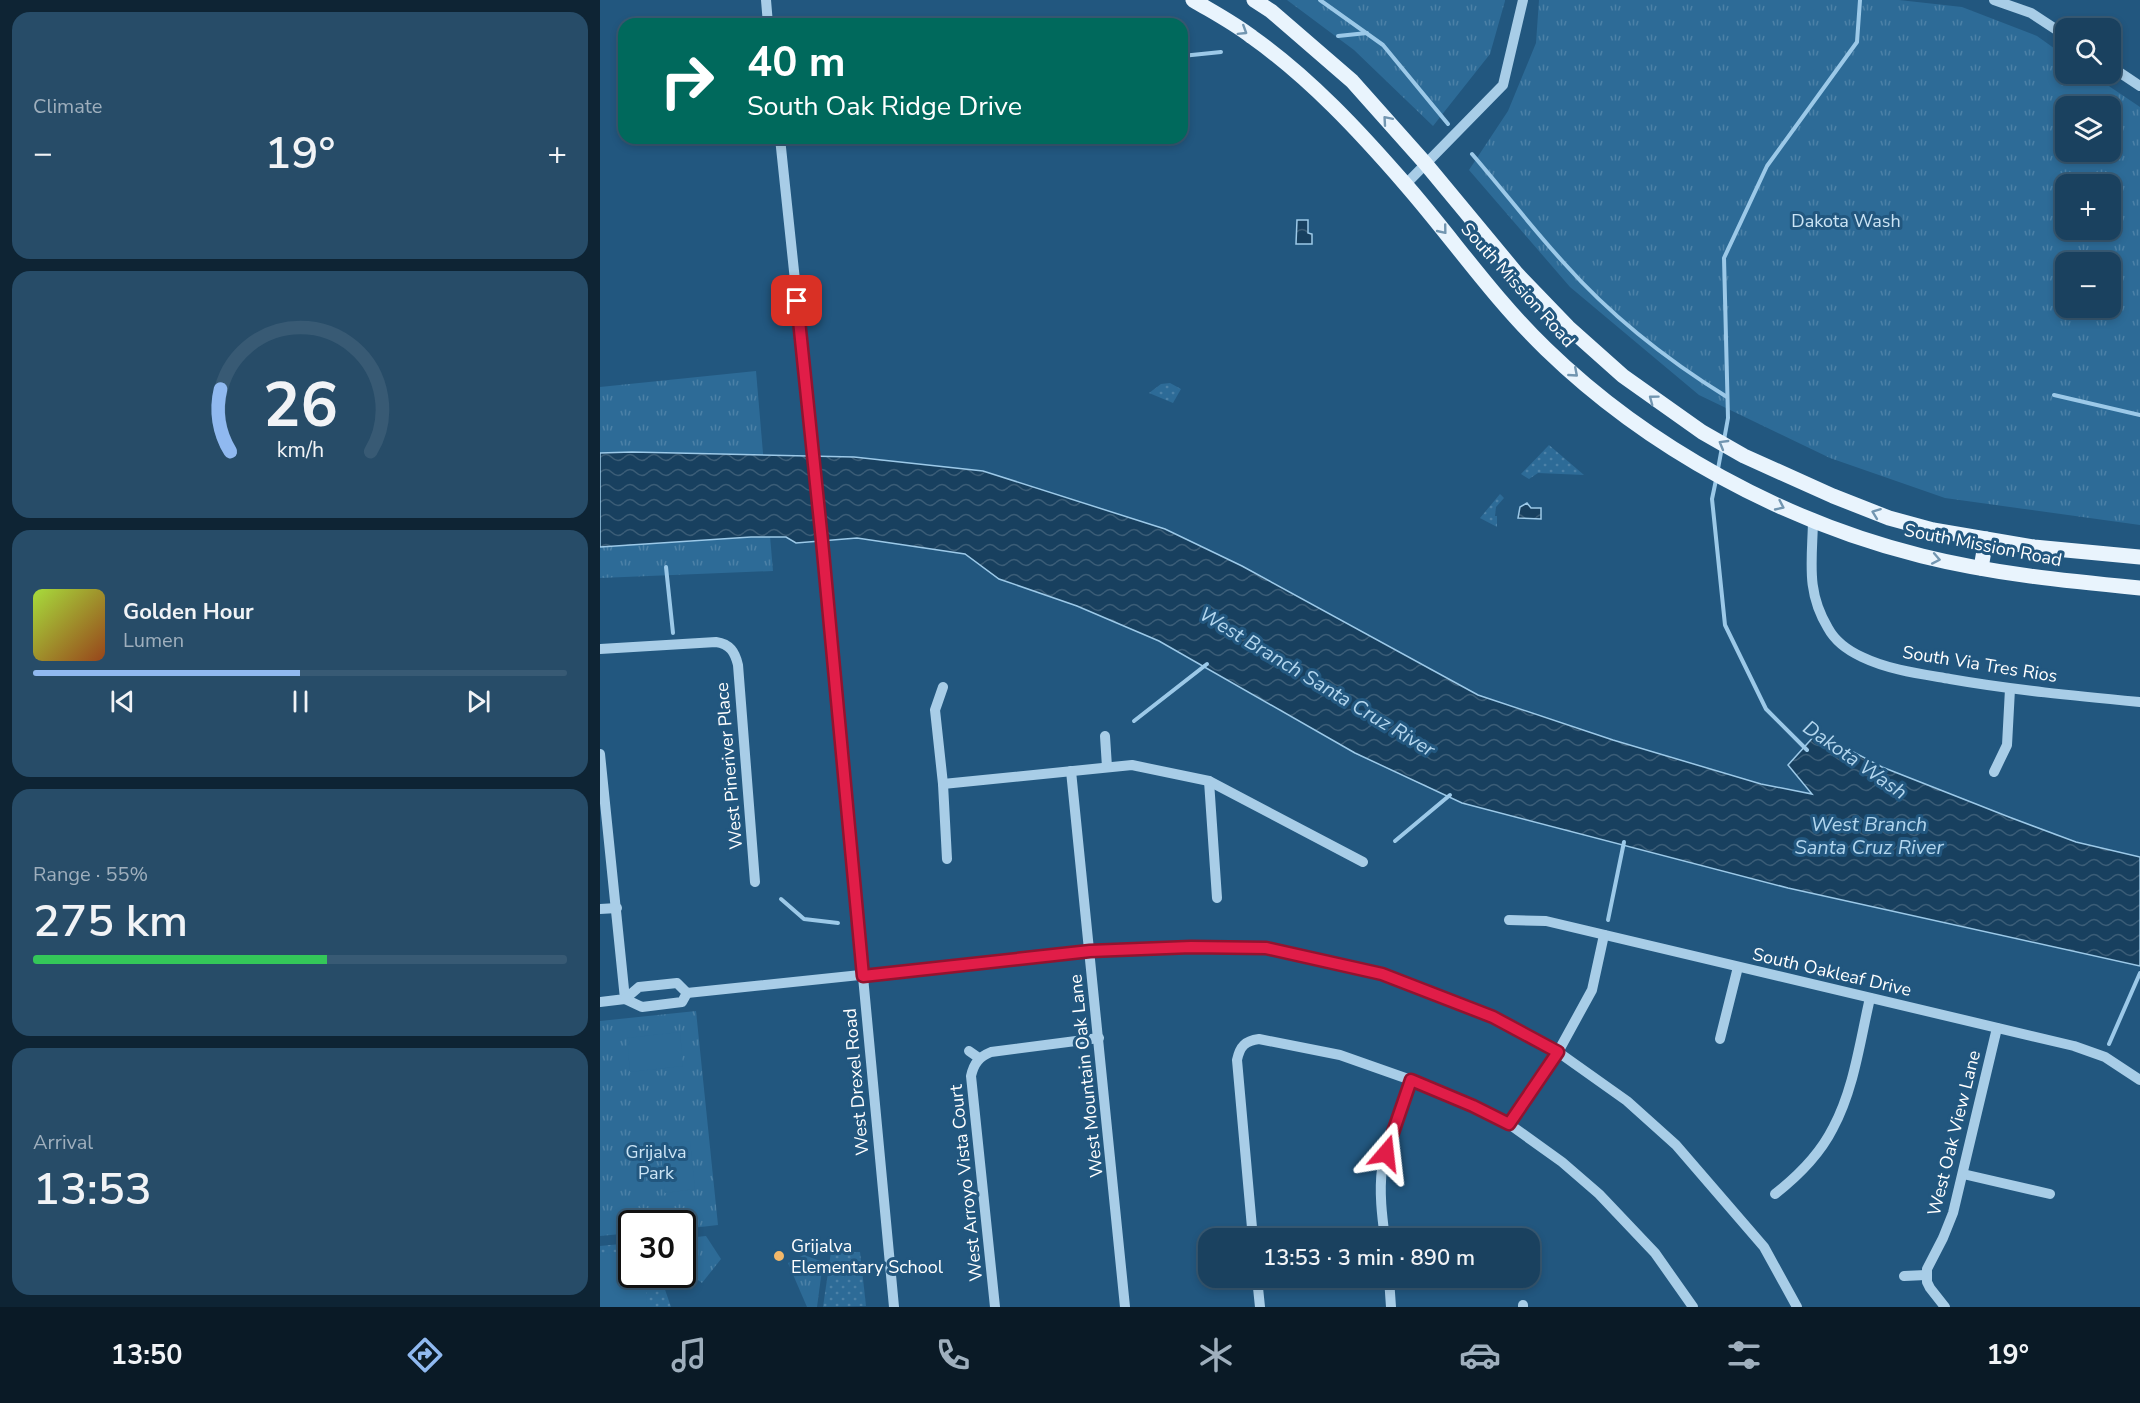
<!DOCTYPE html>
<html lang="en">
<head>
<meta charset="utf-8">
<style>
  body { margin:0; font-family:"Nunito Sans",sans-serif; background:#274c68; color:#f1f3f6; height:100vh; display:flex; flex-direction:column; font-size:22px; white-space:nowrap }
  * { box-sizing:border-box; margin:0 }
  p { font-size:20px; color:#9fafbd }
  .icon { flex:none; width:33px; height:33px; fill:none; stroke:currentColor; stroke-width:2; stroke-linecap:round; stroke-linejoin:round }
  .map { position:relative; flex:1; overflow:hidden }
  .sheet { display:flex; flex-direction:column; gap:12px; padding:12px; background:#0e2434; width:600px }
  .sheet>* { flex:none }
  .guide { position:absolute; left:18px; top:18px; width:570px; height:126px; border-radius:18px; box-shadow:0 3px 9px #0003,0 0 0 2px #385a74; background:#00695c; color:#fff; overflow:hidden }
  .tools { position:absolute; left:1455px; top:18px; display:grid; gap:12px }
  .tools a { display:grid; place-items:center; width:66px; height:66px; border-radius:12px; background:#1a415f; box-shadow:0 3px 9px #0003,0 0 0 2px #385a74; font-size:30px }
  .speed { position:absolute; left:18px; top:1210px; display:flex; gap:12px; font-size:30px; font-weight:700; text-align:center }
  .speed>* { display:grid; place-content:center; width:78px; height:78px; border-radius:50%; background:#1a415f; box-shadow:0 3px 9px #0003,0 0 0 2px #385a74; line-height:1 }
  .speed .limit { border:3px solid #111; border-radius:9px; background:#fff; color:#111 }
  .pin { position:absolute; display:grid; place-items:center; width:51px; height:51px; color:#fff; margin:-26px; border-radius:12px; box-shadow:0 3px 9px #0006 }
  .me { position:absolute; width:66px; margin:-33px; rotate:17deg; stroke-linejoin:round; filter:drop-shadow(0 0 4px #0008) }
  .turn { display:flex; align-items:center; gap:21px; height:126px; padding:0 30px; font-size:27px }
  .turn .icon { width:78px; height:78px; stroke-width:2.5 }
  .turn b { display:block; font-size:42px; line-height:51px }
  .big { font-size:45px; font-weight:600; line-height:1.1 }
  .sheet .tile { flex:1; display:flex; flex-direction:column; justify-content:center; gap:9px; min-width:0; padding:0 21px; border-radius:18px; background:#274c68 }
  .sheet .dial { align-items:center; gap:0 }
  .dial svg { height:156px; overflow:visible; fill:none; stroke:#385a74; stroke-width:7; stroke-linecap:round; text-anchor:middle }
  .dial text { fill:#f1f3f6; stroke:none }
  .song { display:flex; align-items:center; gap:18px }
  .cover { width:72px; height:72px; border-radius:9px; background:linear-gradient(135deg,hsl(80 70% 55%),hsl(20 70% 35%)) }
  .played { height:6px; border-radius:3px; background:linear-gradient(90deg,#90b9f0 50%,#385a74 50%) }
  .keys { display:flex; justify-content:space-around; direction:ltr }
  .heat { display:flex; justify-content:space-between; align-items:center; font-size:33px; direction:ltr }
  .charge { height:9px; border-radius:4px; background:linear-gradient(90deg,#34c759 55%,#385a74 0) }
  .trip { position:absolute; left:598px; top:1228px; width:342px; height:60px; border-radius:18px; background:#1a415f; box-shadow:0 3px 9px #0003,0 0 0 2px #385a74; font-weight:600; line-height:60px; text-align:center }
  .tabs { display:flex; height:96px; justify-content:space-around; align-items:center; background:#0a1a26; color:#9fafbd }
  .tabs .icon { width:42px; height:42px }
  .tabs .selected { color:#90b9f0 }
  .tabs b { font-size:27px; color:#f1f3f6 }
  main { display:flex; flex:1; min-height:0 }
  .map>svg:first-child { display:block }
  .grass { fill:url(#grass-dots) }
  .park { fill:url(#park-tufts); fill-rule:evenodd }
  .garden { fill:#2d6b97 }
  .water { fill:url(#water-waves); stroke:#9cc9e8; stroke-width:1.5 }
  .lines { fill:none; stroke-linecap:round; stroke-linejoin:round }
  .stream { stroke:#9cc9e8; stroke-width:4 }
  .minor { stroke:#a8cde7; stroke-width:10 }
  .major { stroke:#e9f4fd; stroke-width:15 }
  .oneway { stroke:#7296b1 }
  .route-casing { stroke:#92132f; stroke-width:15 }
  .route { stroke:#e11d48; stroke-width:10 }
  .poi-dot { fill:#f2b86a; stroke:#22577f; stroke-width:2 }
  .labels { text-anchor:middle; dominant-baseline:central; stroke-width:6; stroke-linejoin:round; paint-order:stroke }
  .park-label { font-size:18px; fill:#cbe4f5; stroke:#22577f }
  .street-label { font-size:18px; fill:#fff; stroke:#22577f }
  .poi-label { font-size:18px; fill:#fff; stroke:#22577f; text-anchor:start }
  .water-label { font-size:20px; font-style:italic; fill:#b3d6ee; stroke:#22577f }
</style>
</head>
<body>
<main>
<section class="sheet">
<div class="tile"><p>Climate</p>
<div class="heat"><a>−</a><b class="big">19°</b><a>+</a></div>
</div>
<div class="tile dial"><svg viewBox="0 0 100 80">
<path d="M14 69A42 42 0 1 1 86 69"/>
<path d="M14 69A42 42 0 0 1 9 37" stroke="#90b9f0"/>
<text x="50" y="56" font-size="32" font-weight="700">26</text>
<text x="50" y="72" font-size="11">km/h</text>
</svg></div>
<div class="tile">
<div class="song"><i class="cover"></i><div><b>Golden Hour</b><p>Lumen</p></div></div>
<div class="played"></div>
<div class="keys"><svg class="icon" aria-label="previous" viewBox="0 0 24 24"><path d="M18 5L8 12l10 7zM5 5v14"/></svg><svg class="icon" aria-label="pause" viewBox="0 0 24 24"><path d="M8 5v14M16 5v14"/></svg><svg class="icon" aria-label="next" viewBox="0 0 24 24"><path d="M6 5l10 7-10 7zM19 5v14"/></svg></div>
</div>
<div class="tile"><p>Range · 55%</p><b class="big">275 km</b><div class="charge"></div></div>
<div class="tile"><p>Arrival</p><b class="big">13:53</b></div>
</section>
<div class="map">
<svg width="1540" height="1307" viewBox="0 0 1540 1307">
  <defs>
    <pattern id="grass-dots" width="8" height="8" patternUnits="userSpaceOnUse" patternTransform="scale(1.5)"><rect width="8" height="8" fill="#2d6b97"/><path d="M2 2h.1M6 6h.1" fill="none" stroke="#4c81a7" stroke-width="1.8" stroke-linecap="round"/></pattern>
    <pattern id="park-tufts" width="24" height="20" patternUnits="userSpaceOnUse" patternTransform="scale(1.5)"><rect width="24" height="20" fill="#2d6b97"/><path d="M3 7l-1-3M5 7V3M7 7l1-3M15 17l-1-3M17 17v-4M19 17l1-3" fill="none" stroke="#4c81a7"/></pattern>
    <pattern id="water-waves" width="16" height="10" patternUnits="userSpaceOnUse" patternTransform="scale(1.5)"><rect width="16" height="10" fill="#18405f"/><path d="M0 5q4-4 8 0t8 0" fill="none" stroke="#3b5d77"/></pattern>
  </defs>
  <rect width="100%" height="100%" fill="#22577f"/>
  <g class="grass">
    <polygon points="570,383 581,389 573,403 549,393 561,384"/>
    <polygon points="949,445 984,475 938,473 929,479 921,474"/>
    <polygon points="900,494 904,498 896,507 895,516 897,516 897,527 880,518"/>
    <polygon points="31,1243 32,1275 60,1275 71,1307 0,1307 0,1246"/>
    <polygon points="231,1252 260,1252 266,1306 223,1307"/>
  </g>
  <g class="park">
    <polygon points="687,0 905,0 905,1 890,54 833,126 754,50"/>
    <path d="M939,0H1299L1362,7L1437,36L1465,56L1466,74H1491L1540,107V525L1345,498L1230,458L1099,395L970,287L869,170L908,111L936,43ZM1510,106V152H1466V106ZM1510,184V230H1466V184ZM1510,262V308H1466V262Z"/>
    <polygon points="156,371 173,571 0,578 0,387"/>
    <polygon points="96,1011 118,1225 83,1229 82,1224 32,1224 31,1233 0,1236 0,1021"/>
    <polygon points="106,1236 121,1259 102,1283 94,1277 83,1251 87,1238"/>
    <polygon points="204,1255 223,1262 217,1307 207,1307 188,1263"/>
  </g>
  <g class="garden">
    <polygon points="80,1032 83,1066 30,1072 27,1038"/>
    <polygon points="90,1141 95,1189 65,1193 60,1145"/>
    <polygon points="31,1251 32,1275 45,1275 47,1307 0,1307 0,1254"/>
  </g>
  <g class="water">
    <polygon points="697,220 708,220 708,233 712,234 712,244 696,244"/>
    <polygon points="32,452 254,457 383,471 565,529 642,566 878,695 1013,740 1161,784 1212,794 1188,765 1217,733 1282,767 1409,817 1476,842 1540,857 1540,966 1188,888 862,803 755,753 559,641 477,606 399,579 365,554 257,538 196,543 186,537 151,537 0,547 0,453"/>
    <polygon points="927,503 931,508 941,508 941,519 918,518 920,507"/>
  </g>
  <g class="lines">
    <g class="stream">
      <polyline points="720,0 783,45 848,124"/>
      <polyline points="738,36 767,33"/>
      <polyline points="582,56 621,52"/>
      <path d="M872,154C903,190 932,228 964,263C1011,316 1067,360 1127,397"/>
      <polyline points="1454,395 1540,415"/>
      <polyline points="1124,440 1128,418 1124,258 1167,166 1257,42 1260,0"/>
      <polyline points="1118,469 1122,447"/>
      <polyline points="1116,480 1112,499 1125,625 1166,709 1207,750"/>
      <polyline points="66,567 73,633"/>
      <polyline points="534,721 607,664"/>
      <polyline points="795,841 850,795"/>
      <polyline points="181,899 204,919 238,923"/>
      <polyline points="1008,920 1024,842"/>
      <polyline points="1509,1044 1540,973"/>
    </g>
    <g class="minor">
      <polyline points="166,0 168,24"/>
      <polyline points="1394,0 1431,13 1466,36"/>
      <polyline points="1510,66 1540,86"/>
      <polyline points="180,138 220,518 294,1307"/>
      <polyline points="806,184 903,85 923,0"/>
      <path d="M1213,522C1212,562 1206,592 1228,628C1235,641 1249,651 1262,657C1289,670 1321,674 1350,679C1413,690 1476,696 1540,702"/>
      <path d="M0,649L116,642C130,644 135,652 138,665L155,882"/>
      <polyline points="343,687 335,710 343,784 347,859"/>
      <polyline points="505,736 507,767"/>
      <polyline points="0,754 25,999 0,1002"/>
      <polyline points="471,771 525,1307"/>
      <polyline points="1394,772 1407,745 1410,689"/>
      <polyline points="609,781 617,898"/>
      <polyline points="343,784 532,765 609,781 763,862"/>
      <polyline points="0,909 17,908"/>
      <polyline points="909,920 946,921 1474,1046 1505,1057 1540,1080"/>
      <polygon points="77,983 87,993 82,1002 42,1007 25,999 39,987"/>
      <polyline points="87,993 490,951 591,947 666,948 782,974 893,1017 912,1026 958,1052 1027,1101 1076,1145 1164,1247 1197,1307"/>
      <polyline points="1120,1039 1138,967"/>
      <polyline points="369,1051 379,1058"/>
      <polyline points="909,1124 958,1052 992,990 1004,935"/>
      <polyline points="1363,1174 1450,1194"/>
      <path d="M1175,1194C1198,1176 1220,1154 1233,1128C1254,1089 1260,1041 1270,998"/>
      <path d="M653,1239L637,1060C640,1046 645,1041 659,1039L740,1055L811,1080L873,1106L909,1124L962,1162L999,1194L1055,1253L1093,1307"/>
      <path d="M785,1239C782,1216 779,1192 782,1169C786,1139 801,1109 811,1080"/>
      <polyline points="1304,1276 1326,1275"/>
      <polyline points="657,1278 660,1307"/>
      <polyline points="789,1278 791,1307"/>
      <polyline points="923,1305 923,1307"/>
      <path d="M395,1307L371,1076C374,1063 379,1057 391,1052L499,1038"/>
      <polyline points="1345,1307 1330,1288 1327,1282 1327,1269 1343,1238 1353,1213 1397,1028"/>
    </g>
    <g class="major">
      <path d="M593,0C613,12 634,23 652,37C710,78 760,132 806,185C853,239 894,299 946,349C1048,448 1185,522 1322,556C1394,574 1467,581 1540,588"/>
      <polyline points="654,0 671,11 752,81 825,163 917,274 968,327 1023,376 1102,432 1144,456 1233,496 1289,518 1333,530 1434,547 1540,557"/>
      <polyline points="1381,568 1386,539"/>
    </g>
  </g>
  <defs><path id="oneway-chevron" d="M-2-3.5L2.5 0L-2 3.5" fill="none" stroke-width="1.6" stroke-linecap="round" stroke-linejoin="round" transform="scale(1.5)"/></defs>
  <g class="oneway">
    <use href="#oneway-chevron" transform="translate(643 31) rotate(32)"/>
    <use href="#oneway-chevron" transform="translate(787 120) rotate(-131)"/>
    <use href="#oneway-chevron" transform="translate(843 230) rotate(51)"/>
    <use href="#oneway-chevron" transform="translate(974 373) rotate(41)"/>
    <use href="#oneway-chevron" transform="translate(1053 399) rotate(-143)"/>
    <use href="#oneway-chevron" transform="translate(1123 444) rotate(-150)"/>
    <use href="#oneway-chevron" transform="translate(1180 506) rotate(25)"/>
    <use href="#oneway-chevron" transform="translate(1276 513) rotate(-159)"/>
    <use href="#oneway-chevron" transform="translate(1336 559) rotate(11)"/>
  </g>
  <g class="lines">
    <g class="route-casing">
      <polyline id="route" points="197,301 222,541 263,976 490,951 591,947 666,948 782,974 893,1017 958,1052 909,1124 873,1106 811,1080 786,1153"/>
    </g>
    <use href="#route" class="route"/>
  </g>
  <circle class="poi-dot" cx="179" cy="1256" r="6"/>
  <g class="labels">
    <g class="park-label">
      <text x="1246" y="221">Dakota Wash</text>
      <text x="56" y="1152">Grijalva<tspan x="56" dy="21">Park</tspan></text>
    </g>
    <g class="street-label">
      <text transform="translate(918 285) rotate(48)">South Mission Road</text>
      <text transform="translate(1383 545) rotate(11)">South Mission Road</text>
      <text transform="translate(1380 664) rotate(9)">South Via Tres Rios</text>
      <text transform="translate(129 766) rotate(-95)">West Pineriver Place</text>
      <text transform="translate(1232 972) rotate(13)">South Oakleaf Drive</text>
      <text transform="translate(486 1076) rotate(-96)">West Mountain Oak Lane</text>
      <text transform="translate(256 1082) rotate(-95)">West Drexel Road</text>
      <text transform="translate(1354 1133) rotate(-76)">West Oak View Lane</text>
      <text transform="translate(366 1183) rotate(-96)">West Arroyo Vista Court</text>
    </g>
    <g class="poi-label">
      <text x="191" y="1246">Grijalva<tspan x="191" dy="21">Elementary School</tspan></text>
    </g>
    <g class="water-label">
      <text transform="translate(717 682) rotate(31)">West Branch Santa Cruz River</text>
      <text transform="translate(1255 760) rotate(35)">Dakota Wash</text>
      <text x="1269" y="824">West Branch<tspan x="1269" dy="23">Santa Cruz River</tspan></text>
    </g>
  </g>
</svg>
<div class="tools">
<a><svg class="icon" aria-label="search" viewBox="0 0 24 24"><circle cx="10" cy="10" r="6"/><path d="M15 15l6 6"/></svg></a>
<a><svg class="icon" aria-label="layers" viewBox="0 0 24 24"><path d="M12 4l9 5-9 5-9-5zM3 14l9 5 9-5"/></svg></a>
<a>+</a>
<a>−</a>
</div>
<div class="speed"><div class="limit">30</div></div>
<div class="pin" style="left:197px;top:301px;background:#d93025"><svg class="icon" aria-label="arrive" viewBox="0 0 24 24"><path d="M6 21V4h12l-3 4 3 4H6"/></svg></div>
<svg class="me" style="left:786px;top:1153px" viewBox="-20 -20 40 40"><path d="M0-17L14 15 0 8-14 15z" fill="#e11d48" stroke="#fff" stroke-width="4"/></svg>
<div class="trip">13:53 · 3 min · 890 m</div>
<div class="guide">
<div class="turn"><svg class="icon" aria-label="right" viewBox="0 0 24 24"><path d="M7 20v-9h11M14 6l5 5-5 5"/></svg><div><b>40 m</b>South Oak Ridge Drive</div></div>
</div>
</div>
</main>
<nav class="tabs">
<b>13:50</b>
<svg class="icon selected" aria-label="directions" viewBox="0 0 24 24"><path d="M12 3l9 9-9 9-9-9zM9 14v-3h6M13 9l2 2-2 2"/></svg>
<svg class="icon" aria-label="music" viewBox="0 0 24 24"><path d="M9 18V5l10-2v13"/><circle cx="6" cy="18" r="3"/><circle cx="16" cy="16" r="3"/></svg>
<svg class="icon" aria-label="phone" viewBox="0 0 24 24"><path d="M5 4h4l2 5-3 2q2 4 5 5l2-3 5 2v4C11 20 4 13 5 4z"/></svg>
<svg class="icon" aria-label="climate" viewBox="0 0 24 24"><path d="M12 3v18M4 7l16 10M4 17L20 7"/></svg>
<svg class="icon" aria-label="car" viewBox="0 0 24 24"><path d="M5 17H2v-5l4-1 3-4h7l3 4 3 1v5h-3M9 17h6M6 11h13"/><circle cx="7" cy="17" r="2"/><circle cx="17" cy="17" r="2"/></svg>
<svg class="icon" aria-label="filters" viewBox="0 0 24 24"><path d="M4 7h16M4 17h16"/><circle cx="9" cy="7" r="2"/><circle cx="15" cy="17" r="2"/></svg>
<b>19°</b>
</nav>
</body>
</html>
